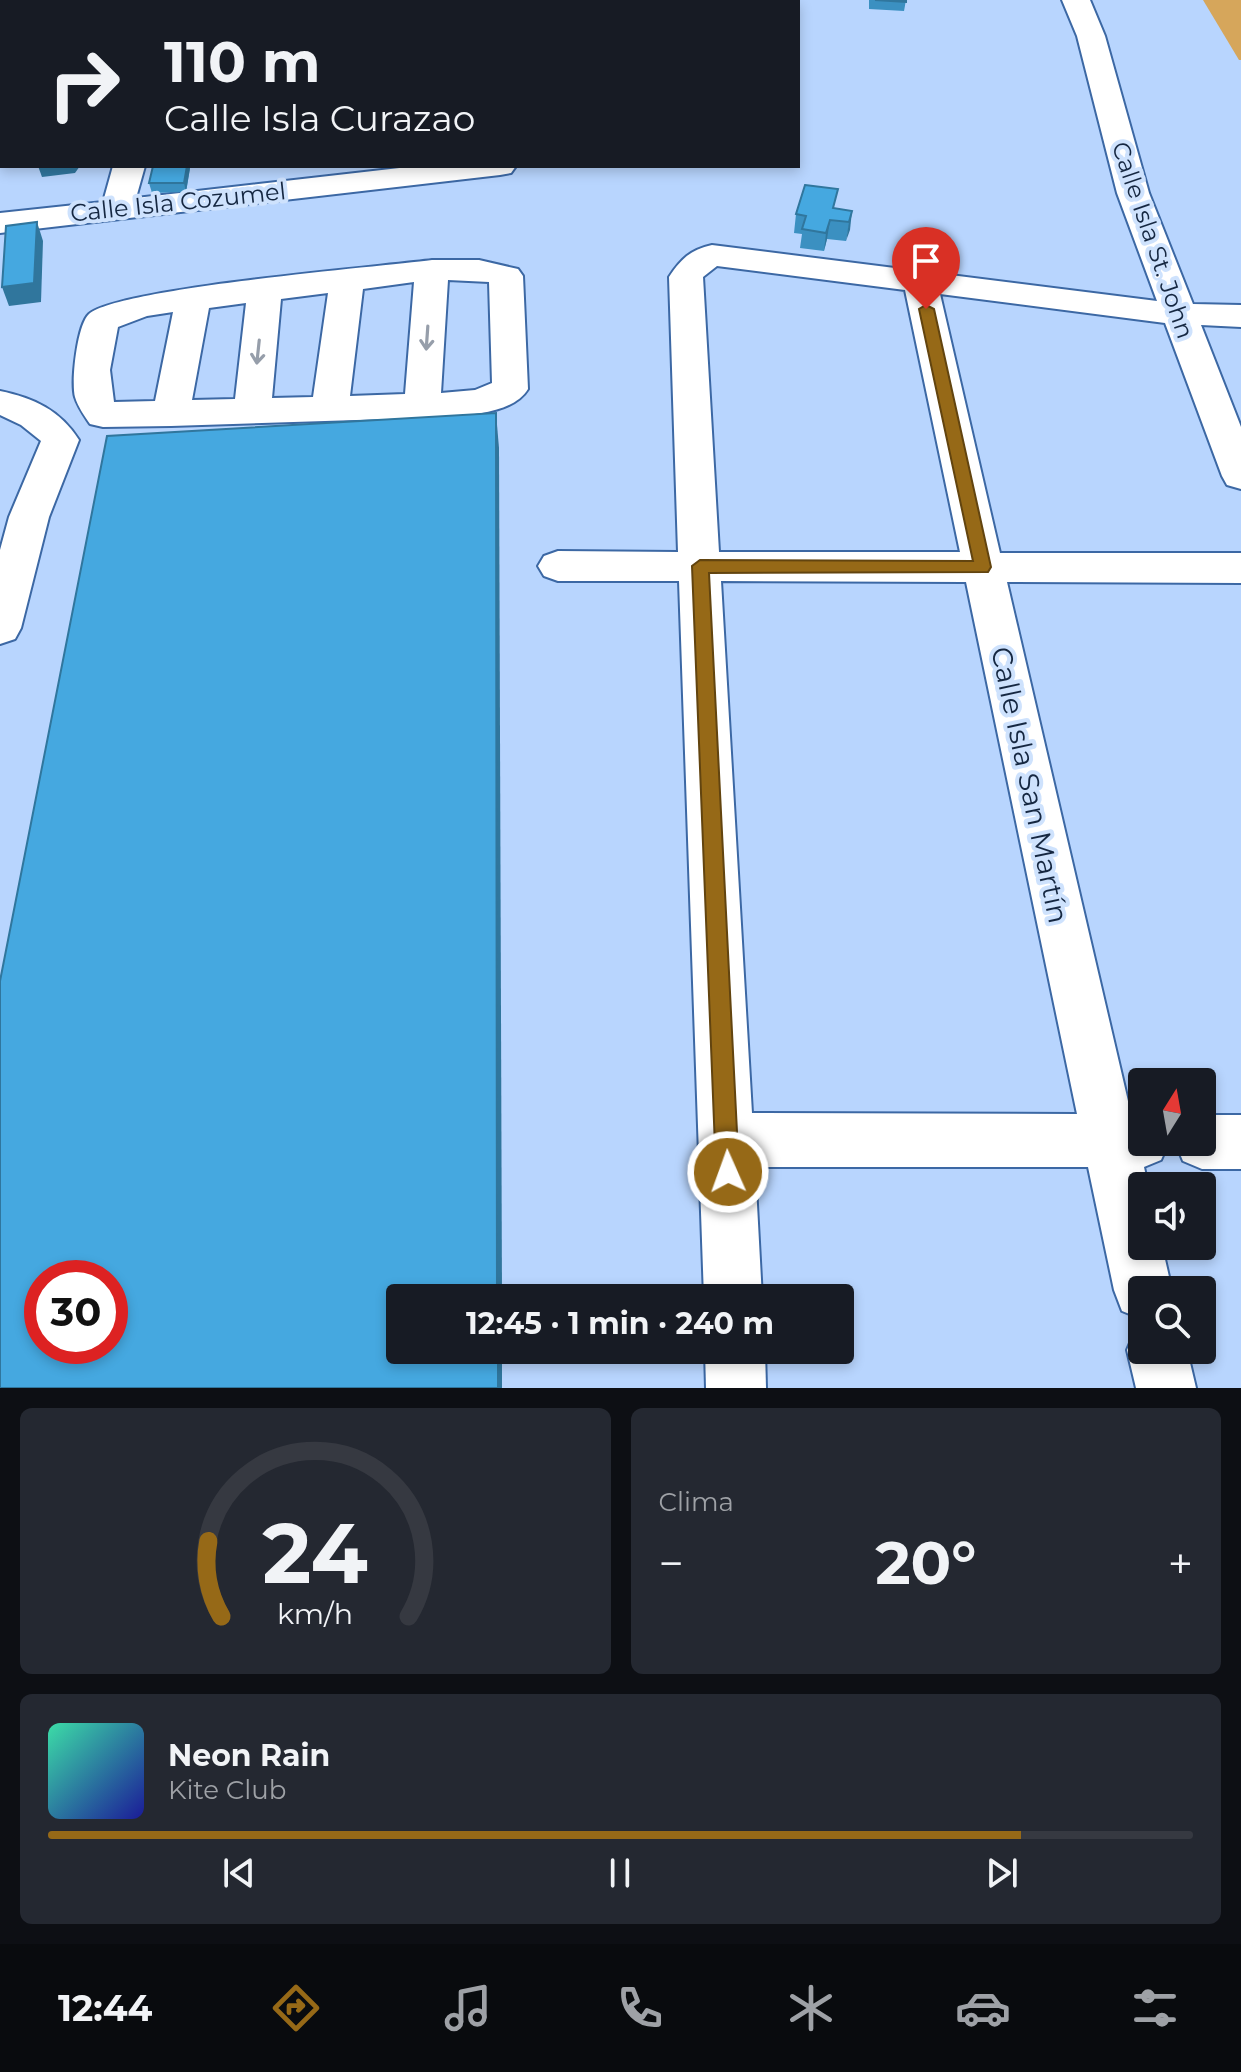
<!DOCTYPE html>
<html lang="es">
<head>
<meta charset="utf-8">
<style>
  body { margin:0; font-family:Montserrat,sans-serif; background:#242831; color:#f1f3f6; height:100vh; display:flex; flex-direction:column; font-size:30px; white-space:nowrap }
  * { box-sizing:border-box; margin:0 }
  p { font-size:26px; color:#9ea1a6 }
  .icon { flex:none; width:44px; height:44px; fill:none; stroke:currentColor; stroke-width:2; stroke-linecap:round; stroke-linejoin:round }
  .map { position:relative; height:1388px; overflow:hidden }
  .details { display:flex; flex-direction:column; gap:20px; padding:20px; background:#0d0f14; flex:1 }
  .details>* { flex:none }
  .banner { position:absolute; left:0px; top:0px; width:800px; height:168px; box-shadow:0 4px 12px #0003; background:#171b24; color:#f1f3f6; overflow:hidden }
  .needle { width:52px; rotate:11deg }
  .fabs { position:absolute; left:1128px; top:1068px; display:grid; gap:16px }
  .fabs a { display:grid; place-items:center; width:88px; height:88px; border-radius:8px; background:#171b24; box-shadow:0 4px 12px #0003; font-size:40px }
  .speed { position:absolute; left:24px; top:1260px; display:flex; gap:16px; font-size:40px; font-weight:700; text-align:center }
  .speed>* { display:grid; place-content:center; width:104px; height:104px; border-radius:50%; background:#171b24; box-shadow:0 4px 12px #0003; line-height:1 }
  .speed .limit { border:12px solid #d22; background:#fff; color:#111 }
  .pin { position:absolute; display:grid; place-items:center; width:68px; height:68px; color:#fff; margin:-82px -34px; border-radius:50% 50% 50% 0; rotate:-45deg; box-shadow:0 0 8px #0007 }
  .pin .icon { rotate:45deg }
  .me { position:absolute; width:88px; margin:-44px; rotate:358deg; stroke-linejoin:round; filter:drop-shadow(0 0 6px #0008) }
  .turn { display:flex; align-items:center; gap:28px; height:168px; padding:0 32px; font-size:36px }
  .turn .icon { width:104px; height:104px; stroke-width:2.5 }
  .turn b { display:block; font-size:56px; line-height:68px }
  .big { font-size:60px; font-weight:700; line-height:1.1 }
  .details .widget { flex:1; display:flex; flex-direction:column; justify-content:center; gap:12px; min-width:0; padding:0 28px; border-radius:12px; background:#242831 }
  .details .dial { align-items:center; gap:0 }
  .dial svg { height:208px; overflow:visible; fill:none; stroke:#363941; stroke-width:7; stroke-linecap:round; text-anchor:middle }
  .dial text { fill:#f1f3f6; stroke:none }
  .song { display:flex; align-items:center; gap:24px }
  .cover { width:96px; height:96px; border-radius:12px; background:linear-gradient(135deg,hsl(160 70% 55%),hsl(240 70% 35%)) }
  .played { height:8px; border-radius:4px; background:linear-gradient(90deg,#966917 85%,#363941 85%) }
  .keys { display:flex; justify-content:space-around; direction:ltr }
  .heat { display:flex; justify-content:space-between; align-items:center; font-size:44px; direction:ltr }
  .details .tiles { flex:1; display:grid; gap:20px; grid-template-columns:1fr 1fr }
  .widget:last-child { grid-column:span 2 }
  .trip { position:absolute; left:386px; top:1284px; width:468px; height:80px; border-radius:8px; background:#171b24; box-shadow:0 4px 12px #0003; font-weight:700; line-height:80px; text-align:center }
  .tab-bar { display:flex; height:128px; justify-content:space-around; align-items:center; background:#090b0e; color:#9ea1a6 }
  .tab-bar .icon { width:56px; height:56px }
  .tab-bar .selected { color:#966917 }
  .tab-bar b { font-size:36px; color:#f1f3f6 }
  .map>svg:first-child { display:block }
  .green { fill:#d6a65b }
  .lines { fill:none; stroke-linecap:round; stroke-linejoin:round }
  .minor-casing { stroke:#3c68a4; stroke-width:4 }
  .minor { fill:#fff; fill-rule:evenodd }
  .wall { fill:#3b90c1 }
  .shaded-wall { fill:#30769d }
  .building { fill:#45a8e0; stroke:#30769d; stroke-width:2; fill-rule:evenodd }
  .oneway { stroke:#969eaa }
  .route { fill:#966917; stroke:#62440f; stroke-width:2 }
  .labels { text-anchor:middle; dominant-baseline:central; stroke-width:8; stroke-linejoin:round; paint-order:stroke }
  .far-street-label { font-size:24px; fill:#152741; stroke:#cee2fd }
  .street-label { font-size:28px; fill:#152741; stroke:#cee2fd }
</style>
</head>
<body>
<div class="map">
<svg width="1241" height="1388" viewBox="0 0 1241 1388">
  <rect width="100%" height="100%" fill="#b8d5fe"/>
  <polygon class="green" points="1203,0 1241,0 1241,60 1239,60"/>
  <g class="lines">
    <g class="minor-casing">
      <g id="minor">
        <rect x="387" y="0" width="28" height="2"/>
        <polygon points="644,0 672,0 642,2"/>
        <path d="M1062,0H1090L1105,36L1149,193L1193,304L1241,305V327L1201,325L1241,427V489L1227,485L1222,476L1165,323L940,294L1000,553H1241V583L1007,582L1131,1114H1142V1142H1169L1161,1160L1144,1167L1148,1186H1142V1246H1162L1172,1290H1142V1319L1122,1311L1114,1290L1088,1167H755L762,1298H704L679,581H558L544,576L538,566L544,556L558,551L678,552L669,277C681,259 690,250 712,245L1157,301L1117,193L1077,36ZM717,266L905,290L960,552H719L703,277ZM721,581L966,582L1077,1114L752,1113Z"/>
        <polygon points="113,166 145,166 136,198 417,166 516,166 511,173 500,175 0,233 0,213 103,202"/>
        <path d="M432,260H479L518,269L523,276L528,389C514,412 476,414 451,417L171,426L103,427L90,424C84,415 78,407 75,397C71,382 77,325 89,314C119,288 377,267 432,260ZM448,280L489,282L492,383L475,390L441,393ZM414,282L405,394L350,396L363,289ZM328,293L313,397L272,398L281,299ZM246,303L235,399L192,400L209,308ZM173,312L155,401L114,402L110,370L118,327L147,316Z"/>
        <path d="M0,391C34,398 60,410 79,440L49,517L21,628L15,639L0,644V550L9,517L41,441L21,425L0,415Z"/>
        <polygon points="1202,1115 1241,1115 1241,1169 1202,1169 1183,1161 1175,1142 1202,1142"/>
        <polygon points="1142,1326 1142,1350 1187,1350 1196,1388 1136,1388 1127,1350 1136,1329"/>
        <polygon points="705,1350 765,1350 766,1388 706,1388"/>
      </g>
    </g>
    <use href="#minor" class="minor"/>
  </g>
  <g class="wall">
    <polygon points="70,0 152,0 151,2 69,2"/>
    <polygon points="869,0 906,0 904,11 869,9"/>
    <polygon points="190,168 186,192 152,193 149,183"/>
    <polygon points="836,209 852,211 846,241 827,239 824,251 800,248 802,234 794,233 796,214"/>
  </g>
  <g class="shaded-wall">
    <polygon points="121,0 131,0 132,2 120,2"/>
    <polygon points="360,0 372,0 372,2 361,2"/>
    <polygon points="614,0 633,0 632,2 612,2"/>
    <polygon points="38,166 80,166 75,173 42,177"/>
    <polygon points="187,166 190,166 190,168 186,192 184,183"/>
    <polygon points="852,211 850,230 846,241 849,222"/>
    <polygon points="830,220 827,239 824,251 826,233"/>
    <polygon points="37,222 43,241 41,302 9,306 2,287"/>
    <polygon points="496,413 499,448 502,1298 497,1298"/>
    <rect x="498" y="1350" width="4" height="38"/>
  </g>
  <g class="building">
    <polygon points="70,0 121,0 120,2 69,2"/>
    <polygon points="170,0 360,0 361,2 169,2"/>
    <polygon points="431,0 458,0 459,1 477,0 477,1 431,2"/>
    <polygon points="477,0 614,0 612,2 477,2"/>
    <polygon points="677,0 717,0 716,2 690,2"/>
    <polygon points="875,0 906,0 906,2"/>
    <polygon points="153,166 187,166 184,183 149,183"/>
    <polygon points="805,185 838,189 833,208 852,211 849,222 830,220 826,233 802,229 806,216 796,214"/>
    <polygon points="37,222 34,283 2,287 6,226"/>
    <path d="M496,413L497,1298H400V1350H498V1388H0V981L107,436ZM42,1278H110V1346H42Z"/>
  </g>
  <defs><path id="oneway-shaft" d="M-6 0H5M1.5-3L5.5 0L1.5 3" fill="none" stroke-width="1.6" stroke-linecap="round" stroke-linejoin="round" transform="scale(2)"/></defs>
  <g class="oneway">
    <use href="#oneway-shaft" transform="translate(427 338) rotate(94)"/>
    <use href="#oneway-shaft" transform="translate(258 352) rotate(96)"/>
  </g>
  <polygon class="route" points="926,305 934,309 991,567 988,572 709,573 739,1172 736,1180 728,1183 719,1180 716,1172 692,566 700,560 973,561 919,309"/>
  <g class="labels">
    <g class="far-street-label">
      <text transform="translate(178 202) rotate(-6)">Calle Isla Cozumel</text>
      <text transform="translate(1153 240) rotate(71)">Calle Isla St. John</text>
    </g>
    <g class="street-label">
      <text transform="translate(1030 785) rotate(78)">Calle Isla San Martín</text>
    </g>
  </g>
</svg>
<div class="fabs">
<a><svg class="needle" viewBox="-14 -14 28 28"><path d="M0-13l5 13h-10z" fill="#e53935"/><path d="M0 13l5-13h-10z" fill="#9ea1a6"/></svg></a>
<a><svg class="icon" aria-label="sound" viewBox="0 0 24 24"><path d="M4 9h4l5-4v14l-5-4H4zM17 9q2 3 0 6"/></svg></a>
<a><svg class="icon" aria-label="search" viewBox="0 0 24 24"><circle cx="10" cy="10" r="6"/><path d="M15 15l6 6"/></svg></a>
</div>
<div class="speed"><div class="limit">30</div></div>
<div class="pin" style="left:926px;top:309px;background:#d93025"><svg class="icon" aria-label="arrive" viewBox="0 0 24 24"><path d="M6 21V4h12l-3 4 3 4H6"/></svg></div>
<svg class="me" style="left:728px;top:1172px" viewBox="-20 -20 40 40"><circle r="17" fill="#966917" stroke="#fff" stroke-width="3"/><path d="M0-11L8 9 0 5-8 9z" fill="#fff"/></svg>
<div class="trip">12:45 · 1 min · 240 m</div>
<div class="banner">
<div class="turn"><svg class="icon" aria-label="right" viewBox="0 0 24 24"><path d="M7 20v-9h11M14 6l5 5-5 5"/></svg><div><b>110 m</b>Calle Isla Curazao</div></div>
</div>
</div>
<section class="details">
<div class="tiles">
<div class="widget dial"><svg viewBox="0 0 100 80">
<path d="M14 69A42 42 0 1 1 86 69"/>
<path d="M14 69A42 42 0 0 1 9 40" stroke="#966917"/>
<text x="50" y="56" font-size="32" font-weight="700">24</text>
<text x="50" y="72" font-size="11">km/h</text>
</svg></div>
<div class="widget"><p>Clima</p>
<div class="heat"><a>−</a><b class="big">20°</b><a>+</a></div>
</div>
<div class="widget">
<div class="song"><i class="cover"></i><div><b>Neon Rain</b><p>Kite Club</p></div></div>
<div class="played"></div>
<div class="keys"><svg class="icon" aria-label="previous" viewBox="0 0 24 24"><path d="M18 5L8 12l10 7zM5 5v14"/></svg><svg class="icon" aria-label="pause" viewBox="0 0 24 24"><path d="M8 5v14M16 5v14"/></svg><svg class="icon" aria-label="next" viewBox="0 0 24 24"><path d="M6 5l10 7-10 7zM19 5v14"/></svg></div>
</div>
</div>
</section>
<nav class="tab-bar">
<b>12:44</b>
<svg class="icon selected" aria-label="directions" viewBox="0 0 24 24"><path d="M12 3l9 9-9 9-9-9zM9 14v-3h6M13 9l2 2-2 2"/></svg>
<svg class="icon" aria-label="music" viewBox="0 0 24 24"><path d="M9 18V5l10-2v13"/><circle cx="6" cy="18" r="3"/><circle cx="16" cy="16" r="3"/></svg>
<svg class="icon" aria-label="phone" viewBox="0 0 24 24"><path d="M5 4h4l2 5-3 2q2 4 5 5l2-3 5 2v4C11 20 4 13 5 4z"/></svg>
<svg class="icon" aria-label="climate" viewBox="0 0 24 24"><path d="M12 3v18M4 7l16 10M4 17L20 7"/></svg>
<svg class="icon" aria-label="car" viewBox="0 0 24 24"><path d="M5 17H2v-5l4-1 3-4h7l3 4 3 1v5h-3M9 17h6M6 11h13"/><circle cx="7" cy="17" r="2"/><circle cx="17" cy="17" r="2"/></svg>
<svg class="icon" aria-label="filters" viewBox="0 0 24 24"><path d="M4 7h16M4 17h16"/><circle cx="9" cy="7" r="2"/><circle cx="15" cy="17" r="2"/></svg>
</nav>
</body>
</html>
